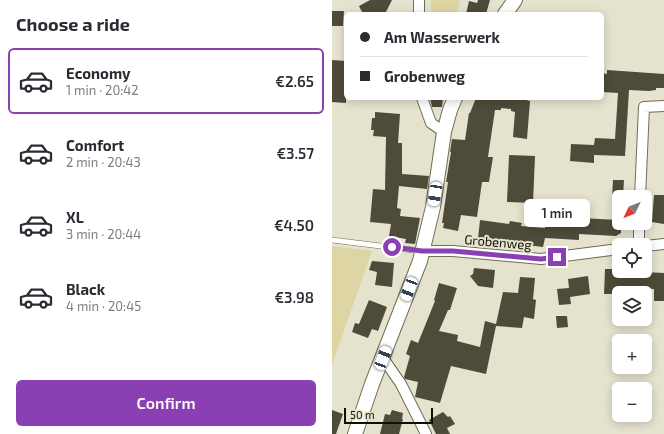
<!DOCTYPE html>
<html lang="en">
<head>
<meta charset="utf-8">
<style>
  body { margin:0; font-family:"Exo 2",sans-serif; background:#f7f7f7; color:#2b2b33; height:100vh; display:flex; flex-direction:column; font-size:15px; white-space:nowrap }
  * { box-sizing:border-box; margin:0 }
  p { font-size:13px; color:#7c7c81 }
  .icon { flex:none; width:22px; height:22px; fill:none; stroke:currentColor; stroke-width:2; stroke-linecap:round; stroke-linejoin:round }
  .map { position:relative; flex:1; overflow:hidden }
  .details { display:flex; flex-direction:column; background:#fff; width:332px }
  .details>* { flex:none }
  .top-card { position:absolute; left:12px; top:12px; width:260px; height:88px; border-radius:6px; box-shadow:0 2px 10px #0003; display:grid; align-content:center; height:88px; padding:0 16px; background:#fff }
  .needle { width:26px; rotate:227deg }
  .controls { position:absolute; left:280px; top:190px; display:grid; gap:8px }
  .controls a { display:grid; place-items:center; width:40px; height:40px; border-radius:6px; background:#fff; box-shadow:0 2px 10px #0003; font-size:20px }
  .scale { position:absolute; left:12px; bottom:10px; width:89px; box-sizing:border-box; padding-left:4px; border:2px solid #0f0e08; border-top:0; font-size:11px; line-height:14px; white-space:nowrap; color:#0f0e08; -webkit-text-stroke:3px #e5e3ce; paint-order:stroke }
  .end { position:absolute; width:18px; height:18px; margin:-9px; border:5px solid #8a40b2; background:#fff; box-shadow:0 0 0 2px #fff }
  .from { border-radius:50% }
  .bubble { position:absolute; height:28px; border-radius:6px; background:#fff; box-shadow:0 2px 10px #0003; font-size:13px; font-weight:600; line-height:28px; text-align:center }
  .car { position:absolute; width:12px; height:24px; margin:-12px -6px; border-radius:5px; box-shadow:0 0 3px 1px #0007; background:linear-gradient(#fff 24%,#345 0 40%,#fff 0 76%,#345 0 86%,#fff 0) }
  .top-card b { display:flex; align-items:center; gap:14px; height:38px; font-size:15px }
  .top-card b+b { border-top:1px solid #e1e1e2 }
  .top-card i { width:10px; height:10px; background:#2b2b33 }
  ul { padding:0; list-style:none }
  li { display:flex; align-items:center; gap:12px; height:66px; margin:0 8px 6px; padding:0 8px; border:2px solid transparent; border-radius:6px }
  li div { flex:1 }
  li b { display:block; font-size:15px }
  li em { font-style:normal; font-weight:600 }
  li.on { border-color:#8a40b2 }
  li>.icon { width:36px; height:36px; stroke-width:1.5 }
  h2 { padding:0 16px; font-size:18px; line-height:48px }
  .primary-button { display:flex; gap:8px; margin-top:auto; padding:8px 16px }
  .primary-button a { flex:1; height:46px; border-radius:6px; background:#8a40b2; color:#fff; font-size:16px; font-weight:600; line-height:46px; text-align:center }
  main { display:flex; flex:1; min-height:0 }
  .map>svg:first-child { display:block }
  .green { fill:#ddd6a4 }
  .building { fill:#4e4b3a }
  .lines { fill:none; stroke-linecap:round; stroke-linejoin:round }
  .service-casing { stroke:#6f6d5a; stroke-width:6 }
  .minor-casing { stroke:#6f6d5a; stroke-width:12 }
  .secondary-casing { stroke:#6f6d5a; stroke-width:16 }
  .service { stroke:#fff; stroke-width:5 }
  .minor { stroke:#fff; stroke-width:10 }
  .secondary { stroke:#fff; stroke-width:14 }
  .route { stroke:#8a40b2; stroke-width:5 }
  .labels { text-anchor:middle; stroke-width:4; stroke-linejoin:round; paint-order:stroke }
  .street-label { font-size:13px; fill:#0f0e08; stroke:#e5e3ce }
</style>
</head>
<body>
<main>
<section class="details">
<h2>Choose a ride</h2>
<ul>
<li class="on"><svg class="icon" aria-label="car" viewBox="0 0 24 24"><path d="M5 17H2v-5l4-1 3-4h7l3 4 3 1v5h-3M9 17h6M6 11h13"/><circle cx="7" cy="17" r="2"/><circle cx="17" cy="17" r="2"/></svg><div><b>Economy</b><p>1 min · 20:42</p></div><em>€2.65</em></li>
<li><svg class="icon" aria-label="car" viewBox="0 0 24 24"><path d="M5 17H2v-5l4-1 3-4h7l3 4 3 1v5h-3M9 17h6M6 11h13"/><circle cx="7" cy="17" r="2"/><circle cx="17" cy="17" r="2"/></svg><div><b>Comfort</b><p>2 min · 20:43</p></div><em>€3.57</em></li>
<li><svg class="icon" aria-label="car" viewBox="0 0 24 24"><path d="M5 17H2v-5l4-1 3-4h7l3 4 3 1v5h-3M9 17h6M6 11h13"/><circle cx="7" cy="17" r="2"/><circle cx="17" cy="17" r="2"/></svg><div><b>XL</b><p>3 min · 20:44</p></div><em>€4.50</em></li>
<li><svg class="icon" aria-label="car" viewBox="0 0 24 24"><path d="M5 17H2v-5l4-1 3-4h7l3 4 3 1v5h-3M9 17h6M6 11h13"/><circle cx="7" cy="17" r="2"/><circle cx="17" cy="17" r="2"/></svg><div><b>Black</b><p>4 min · 20:45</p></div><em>€3.98</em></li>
</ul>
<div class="primary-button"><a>Confirm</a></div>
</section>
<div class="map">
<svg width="332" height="434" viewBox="0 0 332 434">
  <rect width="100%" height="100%" fill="#e5e3ce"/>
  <!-- green -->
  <g class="green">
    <polygon points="99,0 128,0 125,14 99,14"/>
    <polygon points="0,246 40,251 0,365"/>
  </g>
  <!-- building -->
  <g class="building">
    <polygon points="38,0 60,0 54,12 43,14 31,14 27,6"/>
    <polygon points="146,0 158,0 154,14 134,14 137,1 145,3"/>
    <polygon points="0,11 12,11 11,26 0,26"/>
    <polygon points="0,60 14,61 14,103 0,102"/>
    <polygon points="275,70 332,74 332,88 324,88 324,90 317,91 297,90 293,156 262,155 262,163 238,161 239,144 262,145 263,138 283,139 286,93 270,92 270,73 275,74"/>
    <polygon points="98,98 111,98 110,107 100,107"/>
    <polygon points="144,98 186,98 198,101 195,139 181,137 183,112 179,111 179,109 169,108 169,110 163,110 156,157 161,157 157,182 150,182 145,217 129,215 126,231 111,228 112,223 110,223 116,182 114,182 119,152 118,152 120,139 133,140 137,113 138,113"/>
    <polygon points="43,112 68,114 66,143 70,143 70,174 97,176 95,189 67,186 65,208 69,209 68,216 88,218 83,244 73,243 74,239 57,236 59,224 38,222 41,189 53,190 54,137 41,136 42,130 39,130 40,118 43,118"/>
    <polygon points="177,155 203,156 201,203 175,202"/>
    <polygon points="281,180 292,180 291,197 280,197"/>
    <polygon points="322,195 332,195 332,224 320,222"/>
    <polygon points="248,218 287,220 287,223 289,223 289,233 284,236 247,234 247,240 213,238 211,247 146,239 148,220 177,224 178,221 190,223 189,226 213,228 213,226 228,227 228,220 248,221"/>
    <polygon points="40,261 62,263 60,287 43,285 45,272 37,270"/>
    <polygon points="142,268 163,270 161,288 146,286 138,276 141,274"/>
    <polygon points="273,269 285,269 285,271 312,271 312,272 332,273 332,301 322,301 322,289 300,288 300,291 284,290 284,294 272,294"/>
    <polygon points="256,276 258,294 238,297 239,304 227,305 225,289 237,288 236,279"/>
    <polygon points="188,277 203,278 201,299 204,300 202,319 192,317 190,328 164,326 154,374 119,366 108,403 83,397 86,382 73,379 72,377 78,356 74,354 79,340 86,343 103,301 102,300 107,283 125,288 118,310 116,310 107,331 126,335 125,341 148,347 153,321 164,324 171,292 186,293"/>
    <polygon points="37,300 55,307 46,331 40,329 36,338 20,332 23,323 27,324"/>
    <polygon points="224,316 235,316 236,327 225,328"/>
    <polygon points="0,410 11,414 4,434 0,434"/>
    <polygon points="60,410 71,413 70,419 71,419 67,434 48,434 53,414 58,415"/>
    <polygon points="111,412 116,417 118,416 123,424 115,428 118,434 104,434 97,420"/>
  </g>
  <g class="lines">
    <!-- service casing -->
    <g class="service-casing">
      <polyline id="service" points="0,240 89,251"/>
    </g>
    <!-- minor casing -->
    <g class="minor-casing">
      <g id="minor">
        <polyline points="87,0 87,14"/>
        <polyline points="90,98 99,123 112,132"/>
        <polyline points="308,197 312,107 332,106"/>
        <polyline points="307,245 307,223"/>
        <polyline points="313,246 332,244"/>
        <polyline points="90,251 121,251 209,259 287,249"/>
        <polyline points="51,358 69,384 94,434"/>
      </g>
    </g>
    <!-- secondary casing -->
    <g class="secondary-casing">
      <g id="secondary">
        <polyline points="173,14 183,0"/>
        <polyline points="23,434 40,384 88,261 101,207 112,132 118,110 123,98"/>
      </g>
    </g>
    <!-- service -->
    <use href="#service" class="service"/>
    <!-- minor -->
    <use href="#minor" class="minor"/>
    <!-- secondary -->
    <use href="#secondary" class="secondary"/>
  </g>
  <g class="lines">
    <!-- route -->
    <polyline class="route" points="60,247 90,251 121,251 209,259 225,257"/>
  </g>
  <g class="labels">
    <!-- street labels -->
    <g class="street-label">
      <text transform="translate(166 242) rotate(5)" y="5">Grobenweg</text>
    </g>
  </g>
</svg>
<div class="controls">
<a><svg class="needle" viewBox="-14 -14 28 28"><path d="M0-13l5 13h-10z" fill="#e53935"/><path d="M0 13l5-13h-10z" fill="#7c7c81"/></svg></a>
<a><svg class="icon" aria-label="locate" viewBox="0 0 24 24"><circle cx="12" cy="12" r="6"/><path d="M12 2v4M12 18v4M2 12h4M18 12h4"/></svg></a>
<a><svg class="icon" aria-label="layers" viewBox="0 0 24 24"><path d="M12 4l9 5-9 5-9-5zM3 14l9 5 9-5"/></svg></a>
<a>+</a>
<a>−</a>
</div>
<div class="scale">50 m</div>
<i class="end from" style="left:60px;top:247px"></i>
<i class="end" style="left:225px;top:257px"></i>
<div class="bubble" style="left:192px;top:199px;width:66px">1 min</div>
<i class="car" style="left:103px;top:194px;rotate:189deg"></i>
<i class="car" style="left:77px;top:289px;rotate:201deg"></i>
<i class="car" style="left:51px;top:358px;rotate:21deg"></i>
<div class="top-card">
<b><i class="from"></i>Am Wasserwerk</b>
<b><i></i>Grobenweg</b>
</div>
</div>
</main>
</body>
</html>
